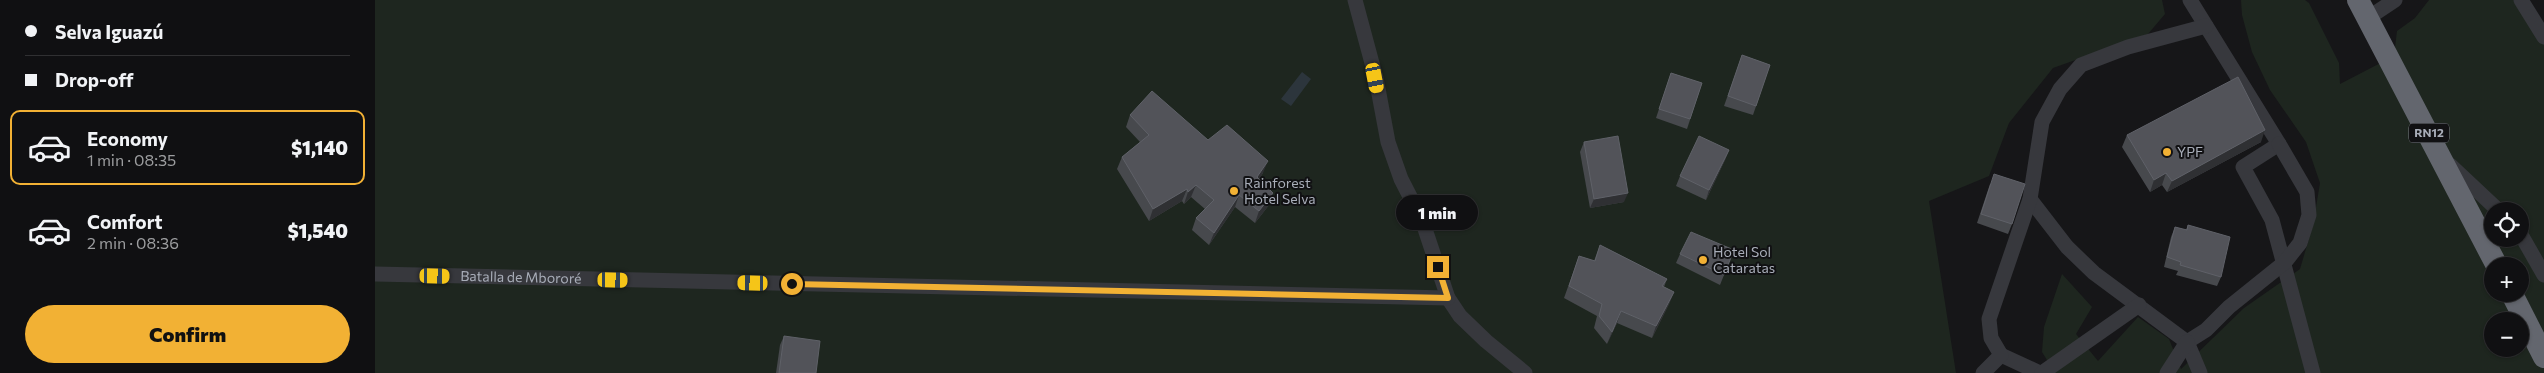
<!DOCTYPE html>
<html lang="en">
<head>
<meta charset="utf-8">
<style>
  body { margin:0; font-family:Commissioner,sans-serif; background:#19191b; color:#f1f3f6; height:100vh; display:flex; flex-direction:column; font-size:19px; white-space:nowrap }
  * { box-sizing:border-box; margin:0 }
  p { font-size:16px; color:#9c9d9f }
  .icon { flex:none; width:28px; height:28px; fill:none; stroke:currentColor; stroke-width:2; stroke-linecap:round; stroke-linejoin:round }
  .map { position:relative; flex:1; overflow:hidden }
  .details { display:flex; flex-direction:column; background:#101012; width:375px }
  .details>* { flex:none }
  .banner { display:grid; align-content:center; height:110px; padding:0 25px; background:#101012 }
  .buttons { position:absolute; left:2109px; top:202px; display:grid; gap:10px }
  .buttons a { display:grid; place-items:center; width:45px; height:45px; border-radius:50%; background:#101012; box-shadow:0 1px 4px #0004,0 0 0 1px #303032; font-size:25px }
  .end { position:absolute; width:22px; height:22px; margin:-11px; border:6px solid #f2b134; background:#111; box-shadow:0 0 0 2px #111 }
  .from { border-radius:50% }
  .bubble { position:absolute; height:35px; border-radius:18px; background:#101012; box-shadow:0 1px 4px #0004,0 0 0 1px #303032; font-size:16px; font-weight:800; line-height:35px; text-align:center }
  .car { position:absolute; width:15px; height:30px; margin:-15px -8px; border-radius:6px; box-shadow:0 0 4px 1px #0007; background:linear-gradient(#f5c518 24%,#345 0 40%,#f5c518 0 76%,#345 0 86%,#f5c518 0) }
  .banner b { display:flex; align-items:center; gap:18px; height:48px; font-size:19px }
  .banner b+b { border-top:1px solid #303032 }
  .banner i { width:12px; height:12px; background:#f1f3f6 }
  ul { padding:0; list-style:none }
  li { display:flex; align-items:center; gap:15px; height:75px; margin:0 10px 8px; padding:0 15px; border:2px solid transparent; border-radius:10px }
  li div { flex:1 }
  li b { display:block; font-size:19px }
  li em { font-style:normal; font-weight:800 }
  li.selected { border-color:#f2b134 }
  li>.icon { width:45px; height:45px; stroke-width:1.5 }
  .cta { display:flex; gap:10px; margin-top:auto; padding:10px 25px }
  .cta a { flex:1; height:58px; border-radius:30px; background:#f2b134; color:#111; font-size:20px; font-weight:800; line-height:58px; text-align:center }
  main { display:flex; flex:1; min-height:0 }
  .map>svg:first-child { display:block }
  .green { fill:#1e261f; fill-rule:evenodd }
  .water { fill:#2c353c }
  .lines { fill:none; stroke-linecap:round; stroke-linejoin:round }
  .minor { stroke:#37383d; stroke-width:15 }
  .highway { stroke:#63666e; stroke-width:22 }
  .wall { fill:#47494d }
  .shaded-wall { fill:#2f3033 }
  .building { fill:#525359; stroke:#5f6168 }
  .route { stroke:#f2b134; stroke-width:6 }
  .poi-dot { fill:#f2b134; stroke:#111113; stroke-width:2 }
  .labels { text-anchor:middle; stroke-width:4; stroke-linejoin:round; paint-order:stroke }
  .shield { fill:#111113; stroke:#7b7e86; stroke-width:1 }
  .shield-label { font-size:12px; font-weight:bold; fill:#a8adb8 }
  .poi-label { font-size:14px; fill:#a8adb8; stroke:#111113; text-anchor:start }
  .street-label { font-size:14px; fill:#a8adb8; stroke:#111113 }
</style>
</head>
<body>
<main>
<section class="details">
<div class="banner">
<b><i class="from"></i>Selva Iguazú</b>
<b><i></i>Drop-off</b>
</div>
<ul>
<li class="selected"><svg class="icon" aria-label="car" viewBox="0 0 24 24"><path d="M5 17H2v-5l4-1 3-4h7l3 4 3 1v5h-3M9 17h6M6 11h13"/><circle cx="7" cy="17" r="2"/><circle cx="17" cy="17" r="2"/></svg><div><b>Economy</b><p>1 min · 08:35</p></div><em>$1,140</em></li>
<li><svg class="icon" aria-label="car" viewBox="0 0 24 24"><path d="M5 17H2v-5l4-1 3-4h7l3 4 3 1v5h-3M9 17h6M6 11h13"/><circle cx="7" cy="17" r="2"/><circle cx="17" cy="17" r="2"/></svg><div><b>Comfort</b><p>2 min · 08:36</p></div><em>$1,540</em></li>
</ul>
<div class="cta"><a>Confirm</a></div>
</section>
<div class="map">
<svg width="2169" height="373" viewBox="0 0 2169 373">
  <rect width="100%" height="100%" fill="#161618"/>
  <!-- green -->
  <g class="green">
    <polygon points="0,0 1787,0 1790,14 1773,34 1678,68 1634,123 1614,176 1554,201 1581,373 0,373"/>
    <path d="M1866 0H1930L1934 3 1964 63 1965 84 2019 56 2022 31 2040 18 2054 0H2149L2169 26V373H1680L1667 352 1669 327 1687 274 1717 307 1701 334 1723 361 1763 317 1794 339 1806 369 1869 308 1925 269 1938 225 1945 183 1931 142 1895 90 1877 52 1867 15ZM2118 211H2145V239H2118ZM2118 266H2145V294H2118ZM2118 321H2145V349H2118Z"/>
  </g>
  <!-- water -->
  <polygon class="water" points="927,72 936,79 916,106 906,99"/>
  <g class="lines">
    <!-- minor -->
    <g class="minor">
      <polyline points="980,0 1001,78 1013,142 1026,179 1047,220 1073,298 1085,316 1111,341 1150,373"/>
      <polyline points="1815,0 1904,144 1868,167 1897,220 1938,373"/>
      <polyline points="2146,0 2169,37"/>
      <polyline points="1993,18 2020,0"/>
      <polyline points="2075,165 2124,211"/>
      <polyline points="1655,199 1692,247 1719,273 1812,342 1831,330 1854,307 1910,262 1925,243 1934,215 1932,192 1904,144"/>
      <polyline points="2145,233 2169,275"/>
      <path id="s1" d="M0 274 1073 298"/>
      <polyline points="1812,342 1825,373"/>
      <polyline points="1626,355 1665,373"/>
      <polyline points="1608,373 1626,355 1616,338 1614,319 1655,199 1667,122 1685,89 1706,65 1753,47 1831,26"/>
      <polyline points="1667,373 1764,305"/>
      <polyline points="1792,373 1812,342"/>
    </g>
    <!-- highway -->
    <g class="highway">
      <polyline points="1983,0 2122,266"/>
      <polyline points="2137,294 2169,357"/>
    </g>
  </g>
  <!-- wall -->
  <g class="wall">
    <polygon points="1367,55 1395,65 1378,115 1349,106"/>
    <polygon points="1296,73 1327,83 1312,129 1281,118"/>
    <polygon points="755,115 833,140 888,173 884,179 894,205 880,223 860,207 834,245 817,230 821,218 830,209 816,197 809,204 807,201 774,221 742,169 747,157 765,142 751,127"/>
    <polygon points="1752,135 1886,142 1792,192 1787,185 1775,192 1747,147"/>
    <polygon points="1209,142 1249,202 1215,208 1205,152"/>
    <polygon points="1354,150 1350,160 1331,200 1301,186 1305,176"/>
    <polygon points="1615,184 1637,224 1633,234 1602,223"/>
    <polygon points="1813,225 1846,277 1842,286 1801,275 1803,271 1789,267 1796,237 1800,227 1811,230"/>
    <polygon points="1225,245 1292,279 1289,287 1299,292 1294,304 1277,338 1242,323 1232,344 1219,328 1222,316 1189,298 1204,256 1219,261"/>
    <polygon points="1359,250 1345,285 1301,263 1305,254"/>
    <polygon points="409,336 441,373 401,373 405,345"/>
  </g>
  <!-- shaded-wall -->
  <g class="shaded-wall">
    <polygon points="1890,130 1886,142 1792,192 1797,181"/>
    <polygon points="1354,150 1350,160 1331,200 1334,190"/>
    <polygon points="893,161 888,173 878,189 882,177"/>
    <polygon points="1791,173 1787,185 1775,192 1779,180"/>
    <polygon points="821,185 816,197 809,204 813,192"/>
    <polygon points="812,189 807,201 774,221 778,209"/>
    <polygon points="898,193 894,205 880,223 884,211"/>
    <polygon points="1253,193 1249,202 1215,208 1219,199"/>
    <polygon points="864,195 860,207 834,245 839,233"/>
    <polygon points="1299,292 1294,304 1277,338 1281,326"/>
    <polygon points="1246,311 1242,323 1232,344 1237,332"/>
  </g>
  <!-- building -->
  <g class="building">
    <polygon points="1367,55 1395,65 1381,106 1353,96"/>
    <polygon points="1296,73 1327,83 1315,119 1284,109"/>
    <polygon points="1863,77 1890,130 1797,181 1791,173 1779,180 1752,135"/>
    <polygon points="777,91 833,140 852,125 893,161 882,177 898,193 884,211 864,195 839,233 821,218 839,200 821,185 813,192 812,189 778,209 747,157 774,135 755,115"/>
    <polygon points="1243,136 1253,193 1219,199 1209,142"/>
    <polygon points="1324,136 1354,150 1334,190 1305,176"/>
    <polygon points="1619,174 1650,184 1637,224 1606,214"/>
    <polygon points="1813,225 1855,237 1846,277 1805,265 1806,262 1792,257 1800,227 1812,230"/>
    <polygon points="1316,232 1359,250 1349,275 1305,254"/>
    <polygon points="1225,245 1292,279 1287,286 1299,292 1281,326 1246,311 1237,332 1224,316 1227,304 1194,286 1204,256 1220,261"/>
    <polygon points="409,336 445,341 441,373 404,373"/>
  </g>
  <g class="lines">
    <!-- route -->
    <polyline class="route" points="417,284 1073,298 1063,267"/>
  </g>
  <!-- markers -->
  <g class="poi-dot">
    <circle cx="1792" cy="152" r="5"/>
    <circle cx="859" cy="191" r="5"/>
    <circle cx="1328" cy="260" r="5"/>
  </g>
  <g class="labels">
    <!-- shield labels -->
    <rect class="shield" x="2034" y="123.5" width="40" height="19" rx="4"/>
    <g class="shield-label">
      <text x="2054" y="137">RN12</text>
    </g>
    <!-- poi labels -->
    <g class="poi-label">
      <text x="1802" y="157">YPF</text>
      <text x="869" y="188">Rainforest<tspan x="869" dy="16">Hotel Selva</tspan></text>
      <text x="1338" y="257">Hotel Sol<tspan x="1338" dy="16">Cataratas</tspan></text>
    </g>
    <!-- street labels -->
    <g class="street-label">
      <text dy="5" stroke="none"><textPath href="#s1" startOffset="146">Batalla de Mbororé</textPath></text>
    </g>
  </g>
</svg>
<div class="buttons">
<a><svg class="icon" aria-label="locate" viewBox="0 0 24 24"><circle cx="12" cy="12" r="6"/><path d="M12 2v4M12 18v4M2 12h4M18 12h4"/></svg></a>
<a>+</a>
<a>−</a>
</div>
<i class="end from" style="left:417px;top:284px"></i>
<i class="end" style="left:1063px;top:267px"></i>
<div class="bubble" style="left:1021px;top:195px;width:82px">1 min</div>
<i class="car" style="left:1000px;top:78px;rotate:169deg"></i>
<i class="car" style="left:60px;top:276px;rotate:91deg"></i>
<i class="car" style="left:238px;top:280px;rotate:91deg"></i>
<i class="car" style="left:378px;top:283px;rotate:271deg"></i>
</div>
</main>
</body>
</html>
